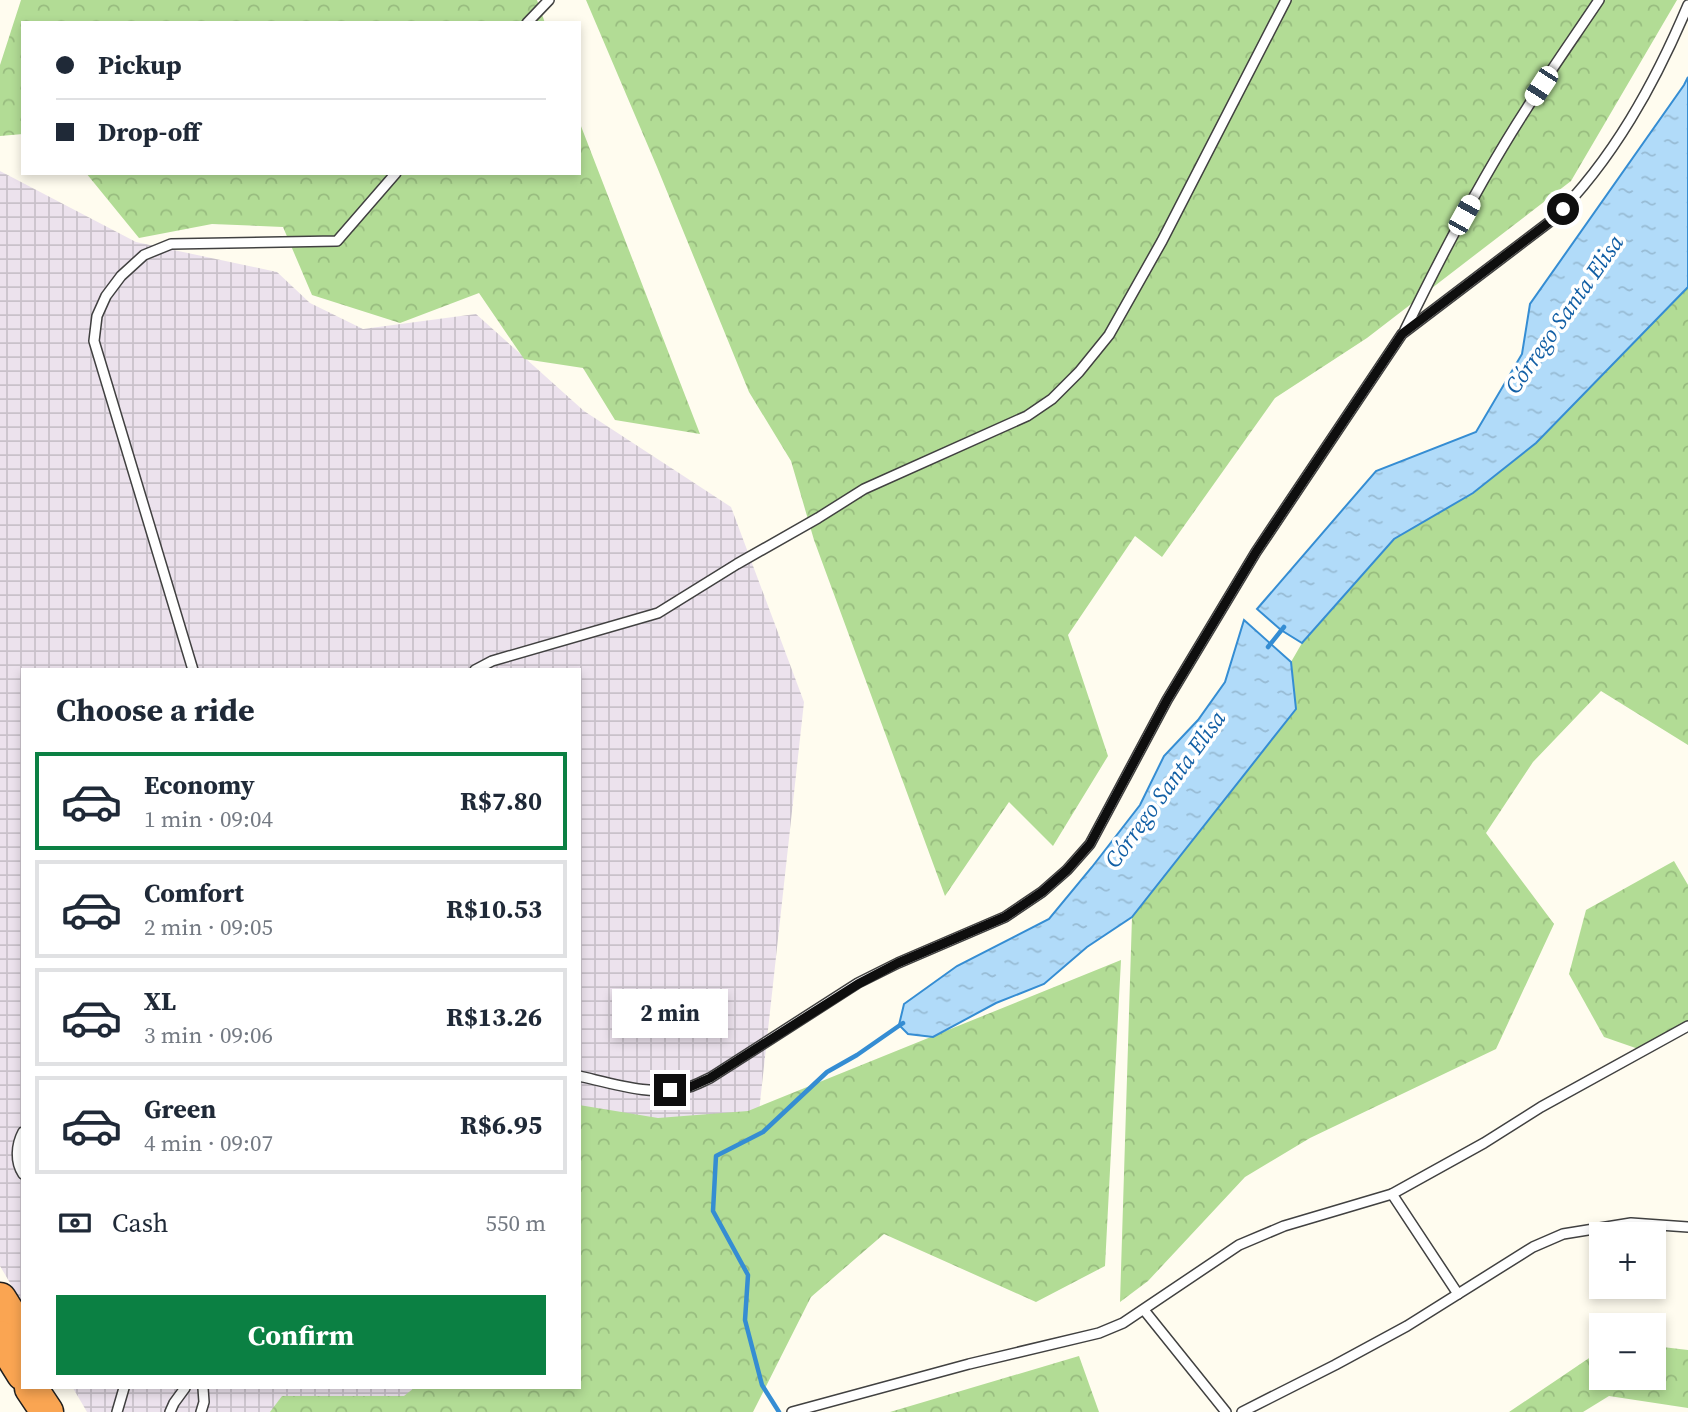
<!DOCTYPE html>
<html lang="en">
<head>
<meta charset="utf-8">
<style>
  body { margin:0; font-family:"Source Serif 4",serif; background:#f6f6f7; color:#1f2937; height:100vh; display:flex; flex-direction:column; font-size:26px; white-space:nowrap }
  * { box-sizing:border-box; margin:0 }
  p { font-size:23px; color:#747a83 }
  .icon { flex:none; width:38px; height:38px; fill:none; stroke:currentColor; stroke-width:2; stroke-linecap:round; stroke-linejoin:round }
  .map { position:relative; flex:1; overflow:hidden }
  .drawer { position:absolute; left:21px; top:668px; width:560px; height:721px; display:flex; flex-direction:column; background:#fff; border-radius:0px; box-shadow:0 4px 10px #0003 }
  .drawer>* { flex:none }
  .guide { position:absolute; left:21px; top:21px; width:560px; height:154px; border-radius:0px; box-shadow:0 4px 10px #0003; display:grid; align-content:center; height:154px; padding:0 35px; background:#fff }
  .fabs { position:absolute; left:1589px; top:1222px; display:grid; gap:14px }
  .fabs a { display:grid; place-items:center; width:77px; height:77px; border-radius:0px; background:#fff; box-shadow:0 4px 10px #0003; font-size:35px }
  .end { position:absolute; width:32px; height:32px; margin:-16px; border:9px solid #0e0e0e; background:#fff; box-shadow:0 0 0 4px #fff }
  .from { border-radius:50% }
  .bubble { position:absolute; height:49px; border-radius:0px; background:#fff; box-shadow:0 4px 10px #0003; font-size:23px; font-weight:700; line-height:49px; text-align:center }
  .car { position:absolute; width:21px; height:42px; margin:-21px -10px; border-radius:9px; box-shadow:0 0 5px 2px #0007; background:linear-gradient(#fff 24%,#345 0 40%,#fff 0 76%,#345 0 86%,#fff 0) }
  .guide b { display:flex; align-items:center; gap:24px; height:66px; font-size:26px }
  .guide b+b { border-top:2px solid #e0e1e3 }
  .guide i { width:18px; height:18px; background:#1f2937 }
  ul { padding:0; list-style:none }
  li { display:flex; align-items:center; gap:21px; height:98px; margin:0 14px 10px; padding:0 21px; border:4px solid #e0e1e3; border-radius:0px }
  li div { flex:1 }
  li b { display:block; font-size:26px }
  li em { font-style:normal; font-weight:700 }
  li.on { border-color:#0b8043 }
  li>.icon { width:63px; height:63px; stroke-width:1.5 }
  h2 { padding:0 35px; font-size:32px; line-height:84px }
  .pay { display:flex; align-items:center; gap:18px; height:77px; padding:0 35px; font-size:26px }
  .pay p { margin-inline-start:auto }
  .cta { display:flex; gap:14px; margin-top:auto; padding:14px 35px }
  .cta a { flex:1; height:80px; border-radius:0px; background:#0b8043; color:#fff; font-size:28px; font-weight:700; line-height:80px; text-align:center }
  .map>svg:first-child { display:block }
  .industrial { fill:url(#industrial-grid) }
  .forest { fill:url(#forest-crowns) }
  .water { fill:url(#water-ripples); stroke:#358dd3; stroke-width:2 }
  .lines { fill:none; stroke-linecap:round; stroke-linejoin:round }
  .stream { stroke:#358dd3; stroke-width:4.5 }
  .lane-casing { stroke:#414141; stroke-width:12 }
  .highway-casing { stroke:#1f1f1f; stroke-width:35 }
  .lane { stroke:#fff; stroke-width:9 }
  .highway { stroke:#faa552; stroke-width:32 }
  .route { stroke:#0e0e0e; stroke-width:9 }
  .labels { text-anchor:middle; stroke-width:7; stroke-linejoin:round; paint-order:stroke }
  .water-label { font-size:23px; font-style:italic; fill:#125fa5; stroke:#fff }
</style>
</head>
<body>
<div class="map">
<svg width="1688" height="1412" viewBox="0 0 1688 1412">
  <defs>
    <pattern id="industrial-grid" width="8" height="8" patternUnits="userSpaceOnUse" patternTransform="scale(1.75)"><rect width="8" height="8" fill="#ece2ed"/><path d="M0 4h8M4 0v8" fill="none" stroke="#c9c1ca"/></pattern>
    <pattern id="forest-crowns" width="20" height="18" patternUnits="userSpaceOnUse" patternTransform="scale(1.75)"><rect width="20" height="18" fill="#b2dc95"/><path d="M2 6a3 3 0 1 1 6 0M12 15a3 3 0 1 1 6 0" fill="none" stroke="#98bc7f"/></pattern>
    <pattern id="water-ripples" width="26" height="14" patternUnits="userSpaceOnUse" patternTransform="scale(1.75)"><rect width="26" height="14" fill="#b1dbf9"/><path d="M2 4q2-2 4 0t4 0M15 11q2-2 4 0t4 0" fill="none" stroke="#97bbd4"/></pattern>
  </defs>
  <rect width="100%" height="100%" fill="#fffcef"/>
  <!-- industrial -->
  <polygon class="industrial" points="0,171 136,242 277,272 310,303 363,329 476,314 584,411 731,507 804,702 726,1412 87,1412 73,1388 579,1388 579,670 23,670 23,1305 0,1266"/>
  <!-- forest -->
  <g class="forest">
    <polygon points="21,0 537,0 545,23 23,23 23,134 0,136 0,65"/>
    <polygon points="586,0 1677,0 1571,181 1367,338 1275,398 1162,557 1135,536 1068,635 1108,756 1053,846 1009,802 945,896 814,540 791,461 749,392 657,167"/>
    <polygon points="579,121 700,434 615,420 583,368 524,359 479,293 400,323 312,295 283,227 212,224 139,238 86,173 579,173"/>
    <polygon points="1688,287 1688,745 1601,691 1533,762 1486,833 1554,924 1496,1049 1310,1138 1245,1177 1148,1281 1120,1302 1132,917 1296,709 1291,662 1302,643 1394,539 1473,493 1536,443"/>
    <polygon points="1674,861 1688,885 1688,1028 1647,1052 1604,1037 1569,974 1586,910"/>
    <polygon points="1121,960 1105,1266 1036,1302 884,1234 811,1297 753,1412 270,1412 282,1396 404,1396 414,1388 579,1388 579,1105 658,1118 748,1111"/>
    <polygon points="1654,1346 1688,1350 1688,1408 1609,1396 1583,1412 1509,1412 1601,1350 1601,1377 1654,1377"/>
    <polygon points="1079,1356 1099,1412 890,1412"/>
  </g>
  <!-- water -->
  <g class="water">
    <polygon points="1688,77 1688,287 1536,443 1473,493 1394,539 1302,643 1281,630 1257,609 1376,471 1476,432 1522,354 1530,304 1684,85"/>
    <polygon points="1244,620 1291,662 1296,709 1132,917 1087,947 1044,984 996,1003 933,1037 908,1034 899,1025 904,1004 957,966 1049,919 1092,867 1140,805 1164,756 1198,720 1225,682"/>
  </g>
  <g class="lines">
    <!-- stream -->
    <g class="stream">
      <polyline points="1268,647 1284,627"/>
      <polyline points="779,1412 762,1385 745,1320 748,1275 713,1211 716,1156 763,1132 827,1072 857,1055 903,1023"/>
    </g>
    <!-- lane casing -->
    <g class="lane-casing">
      <g id="lane">
        <polyline points="527,23 549,0"/>
        <path d="M1405 330C1442 254 1481 179 1527 108 1550 71 1575 36 1599 0"/>
        <polyline points="193,670 94,341 97,316 106,296 121,276 144,255 171,244 337,241 396,173"/>
        <polyline points="475,670 492,661 658,613 737,564 818,518 864,489 1027,416 1052,399 1079,372 1109,335 1162,241 1286,0"/>
        <path d="M579 1076C614 1084 654 1097 689 1087 696 1085 703 1081 710 1078L858 983 898 963 1005 917 1042 892 1067 870 1090 844 1167 700 1256 552 1402 334 1552 220C1613 160 1655 83 1688 5"/>
        <path d="M23 1132C16 1145 15 1162 23 1174"/>
        <polyline points="1392,1194 1458,1294"/>
        <polyline points="1144,1310 1226,1412"/>
        <polyline points="117,1412 124,1388"/>
        <polyline points="170,1412 174,1403 185,1388"/>
        <polyline points="201,1412 204,1402 203,1388"/>
        <polyline points="792,1412 969,1364 1099,1333 1123,1323 1239,1245 1284,1226 1392,1194 1484,1143 1541,1107 1688,1026"/>
        <polyline points="1242,1412 1335,1365 1407,1326 1533,1247 1563,1234 1631,1223 1688,1227"/>
      </g>
    </g>
    <!-- highway casing -->
    <g class="highway-casing">
      <g id="highway">
        <polyline points="0,1299 23,1336"/>
        <polyline points="0,1337 23,1374"/>
        <polyline points="31,1388 47,1412"/>
      </g>
    </g>
    <!-- lane -->
    <use href="#lane" class="lane"/>
    <!-- highway -->
    <use href="#highway" class="highway"/>
  </g>
  <g class="lines">
    <!-- route -->
    <polyline class="route" points="670,1090 690,1087 710,1078 858,984 898,963 1005,917 1042,892 1067,870 1090,844 1167,700 1256,552 1402,334 1552,220 1563,209"/>
  </g>
  <g class="labels">
    <!-- water labels -->
    <g class="water-label">
      <text transform="translate(1564 314) rotate(-55)" y="8">Córrego Santa Elisa</text>
      <text transform="translate(1165 789) rotate(-54)" y="8">Córrego Santa Elisa</text>
    </g>
  </g>
</svg>
<div class="fabs">
<a>+</a>
<a>−</a>
</div>
<i class="end from" style="left:1563px;top:209px"></i>
<i class="end" style="left:670px;top:1090px"></i>
<div class="bubble" style="left:612px;top:989px;width:116px">2 min</div>
<i class="car" style="left:1541px;top:86px;rotate:213deg"></i>
<i class="car" style="left:1464px;top:215px;rotate:29deg"></i>
<div class="guide">
<b><i class="from"></i>Pickup</b>
<b><i></i>Drop-off</b>
</div>
<section class="drawer">
<h2>Choose a ride</h2>
<ul>
<li class="on"><svg class="icon" aria-label="car" viewBox="0 0 24 24"><path d="M5 17H2v-5l4-1 3-4h7l3 4 3 1v5h-3M9 17h6M6 11h13"/><circle cx="7" cy="17" r="2"/><circle cx="17" cy="17" r="2"/></svg><div><b>Economy</b><p>1 min · 09:04</p></div><em>R$7.80</em></li>
<li><svg class="icon" aria-label="car" viewBox="0 0 24 24"><path d="M5 17H2v-5l4-1 3-4h7l3 4 3 1v5h-3M9 17h6M6 11h13"/><circle cx="7" cy="17" r="2"/><circle cx="17" cy="17" r="2"/></svg><div><b>Comfort</b><p>2 min · 09:05</p></div><em>R$10.53</em></li>
<li><svg class="icon" aria-label="car" viewBox="0 0 24 24"><path d="M5 17H2v-5l4-1 3-4h7l3 4 3 1v5h-3M9 17h6M6 11h13"/><circle cx="7" cy="17" r="2"/><circle cx="17" cy="17" r="2"/></svg><div><b>XL</b><p>3 min · 09:06</p></div><em>R$13.26</em></li>
<li><svg class="icon" aria-label="car" viewBox="0 0 24 24"><path d="M5 17H2v-5l4-1 3-4h7l3 4 3 1v5h-3M9 17h6M6 11h13"/><circle cx="7" cy="17" r="2"/><circle cx="17" cy="17" r="2"/></svg><div><b>Green</b><p>4 min · 09:07</p></div><em>R$6.95</em></li>
</ul>
<div class="pay"><svg class="icon" aria-label="cash" viewBox="0 0 24 24"><path d="M3 7h18v10H3z"/><circle cx="12" cy="12" r="2"/></svg>Cash<p>550 m</p></div>
<div class="cta"><a>Confirm</a></div>
</section>
</div>
</body>
</html>
